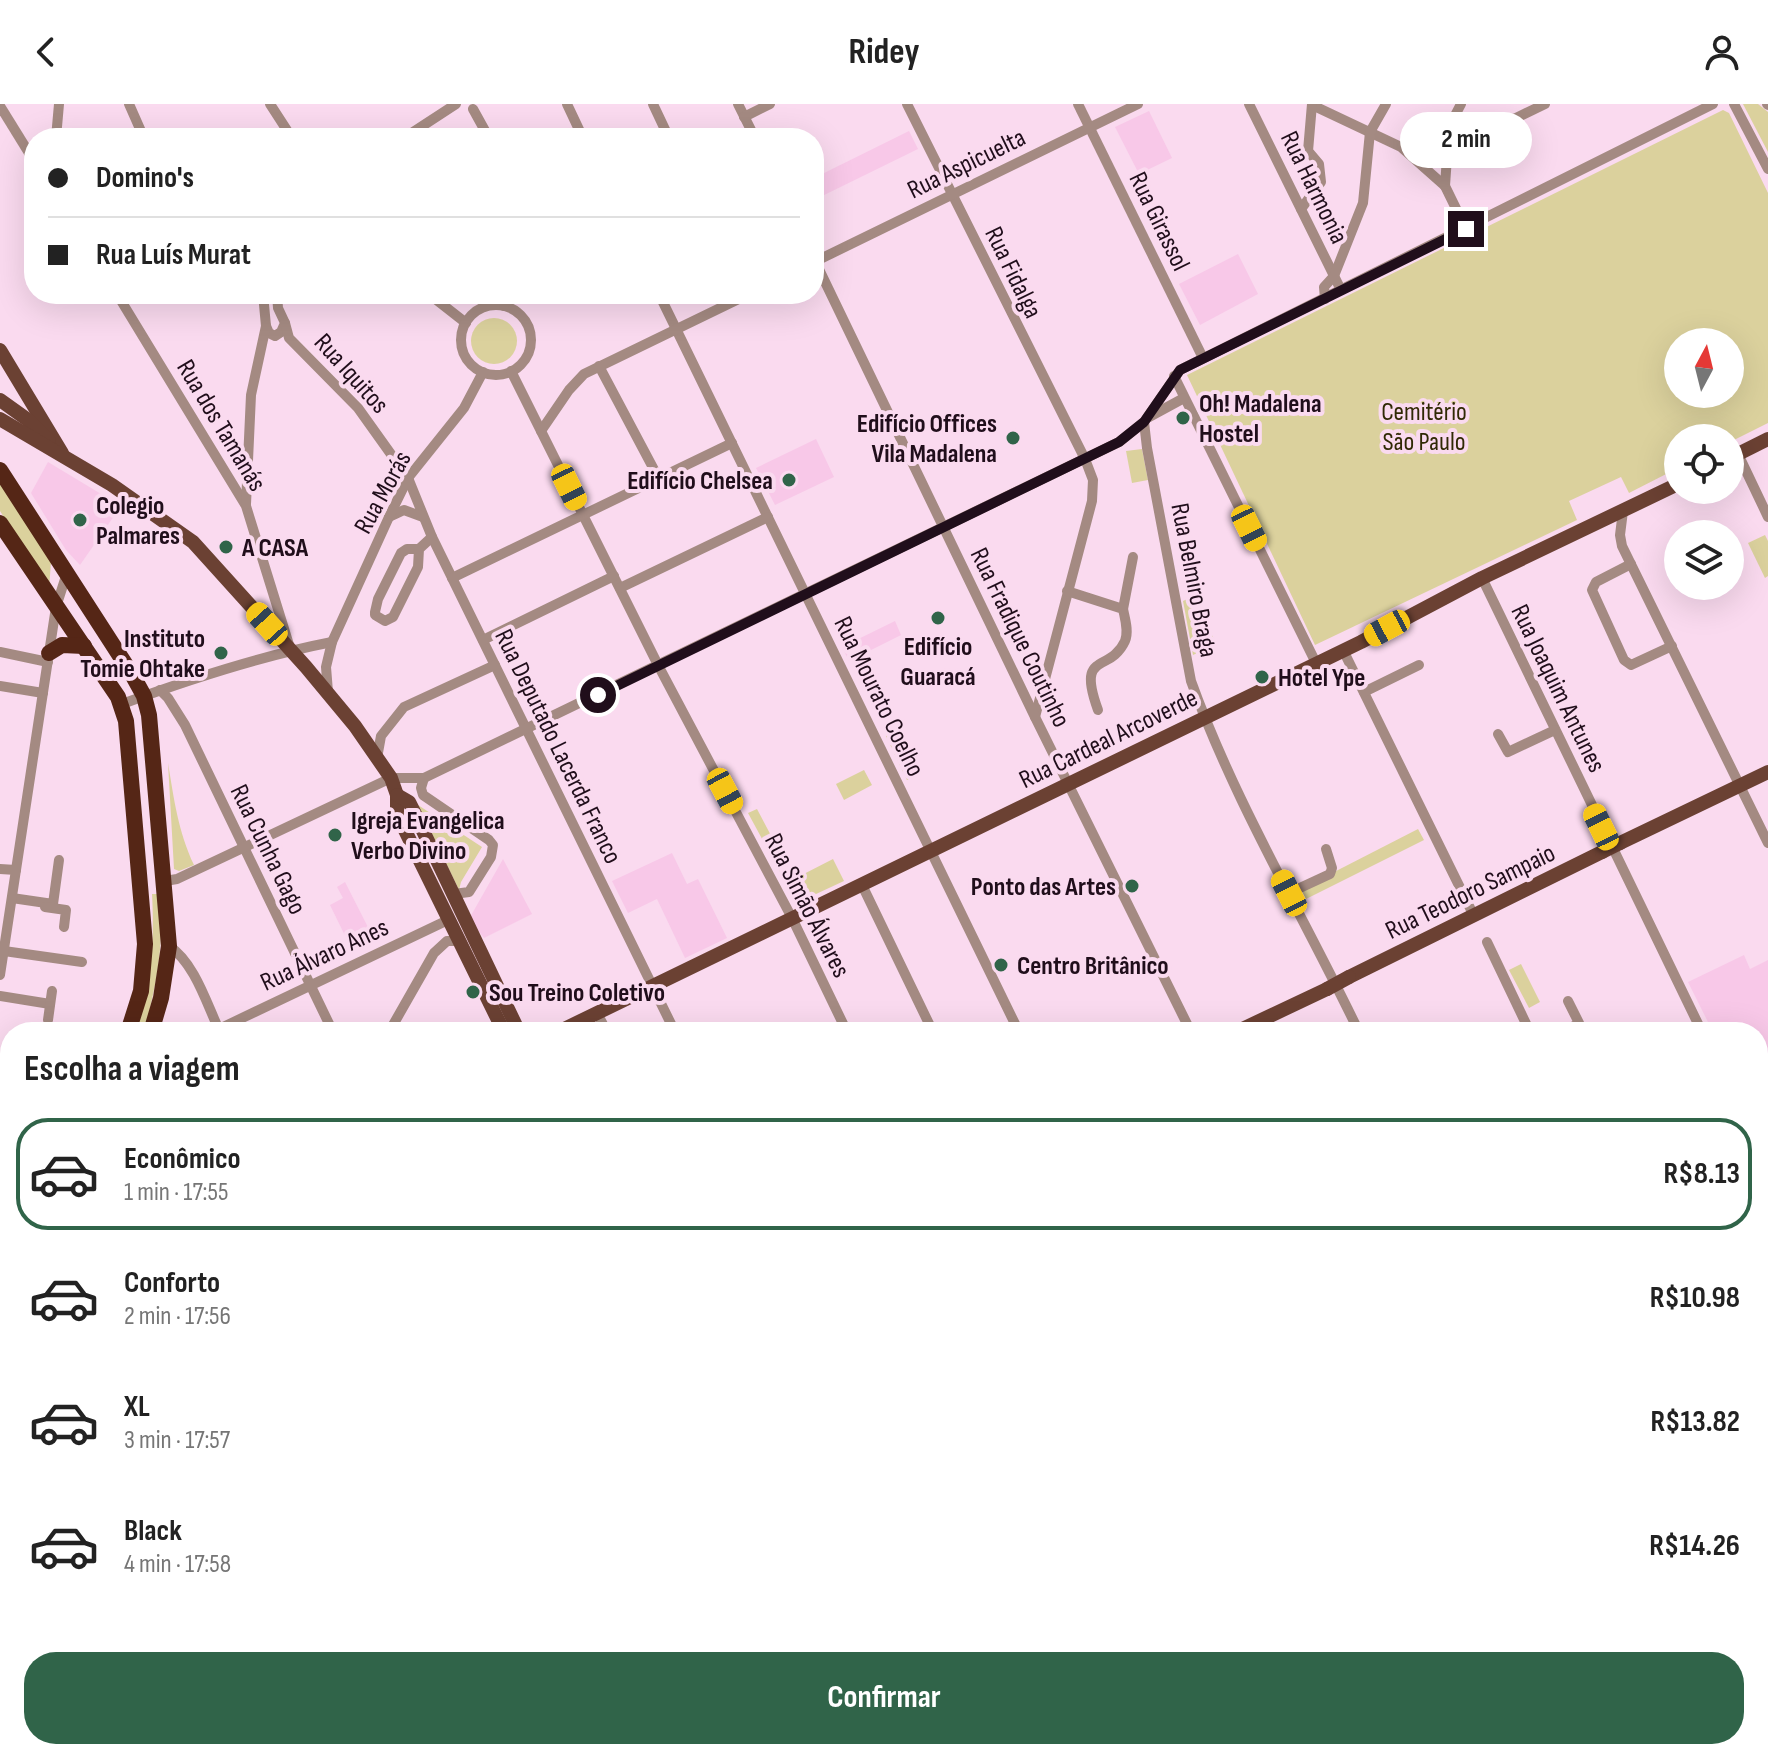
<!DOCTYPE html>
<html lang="pt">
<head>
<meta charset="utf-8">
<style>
  body { margin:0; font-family:"Sofia Sans Condensed",sans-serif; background:#f6f6f6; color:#222; height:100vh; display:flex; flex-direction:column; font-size:30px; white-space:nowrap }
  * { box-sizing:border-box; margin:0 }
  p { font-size:26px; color:#767676 }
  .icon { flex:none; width:44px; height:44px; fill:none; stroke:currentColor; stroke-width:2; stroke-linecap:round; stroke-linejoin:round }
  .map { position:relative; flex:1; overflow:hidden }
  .details { position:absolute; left:0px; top:918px; width:1768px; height:738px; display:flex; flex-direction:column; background:#fff; border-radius:32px 32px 0 0; box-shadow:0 8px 32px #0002 }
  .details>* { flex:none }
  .hud { position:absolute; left:24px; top:24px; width:800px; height:176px; border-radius:32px; box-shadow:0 8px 32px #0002; display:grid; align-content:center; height:176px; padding:0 24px; background:#fff }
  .needle { width:52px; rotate:7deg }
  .tools { position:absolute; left:1664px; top:224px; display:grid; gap:16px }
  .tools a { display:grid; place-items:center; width:80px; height:80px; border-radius:50%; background:#fff; box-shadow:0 8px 32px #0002; font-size:40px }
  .end { position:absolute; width:36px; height:36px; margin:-18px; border:10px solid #200e1b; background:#fff; box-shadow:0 0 0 4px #fff }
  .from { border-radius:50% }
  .bubble { position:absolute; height:56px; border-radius:28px; background:#fff; box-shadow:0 8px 32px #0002; font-size:26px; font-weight:700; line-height:56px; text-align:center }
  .car { position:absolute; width:24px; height:48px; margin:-24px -12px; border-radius:10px; box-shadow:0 0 6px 2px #0007; background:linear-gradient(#f5c518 24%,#345 0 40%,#f5c518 0 76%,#345 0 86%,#f5c518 0) }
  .hud b { display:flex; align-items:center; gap:28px; height:76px; font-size:30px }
  .hud b+b { border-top:2px solid #e0e0e0 }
  .hud i { width:20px; height:20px; background:#222 }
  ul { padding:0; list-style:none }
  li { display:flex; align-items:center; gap:24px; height:112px; margin:0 16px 12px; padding:0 8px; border:4px solid transparent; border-radius:32px }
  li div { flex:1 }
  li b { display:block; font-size:30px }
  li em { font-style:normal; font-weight:700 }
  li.selected { border-color:#306449 }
  li>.icon { width:72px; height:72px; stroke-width:1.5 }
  h2 { padding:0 24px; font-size:36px; line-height:96px }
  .button { display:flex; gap:16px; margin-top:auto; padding:16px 24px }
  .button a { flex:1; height:92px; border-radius:32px; background:#306449; color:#fff; font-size:32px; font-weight:700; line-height:92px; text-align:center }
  header { display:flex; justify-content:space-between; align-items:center; height:104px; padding:0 24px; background:#fff; font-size:36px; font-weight:700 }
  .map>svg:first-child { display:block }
  .built { fill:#f8c8e8 }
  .green { fill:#dbd19d; fill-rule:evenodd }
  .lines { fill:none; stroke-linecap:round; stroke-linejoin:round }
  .minor { stroke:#a48a82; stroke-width:10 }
  .major { stroke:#6b4133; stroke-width:14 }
  .highway { stroke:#552616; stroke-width:16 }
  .major-bridge { stroke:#6b4133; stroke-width:14 }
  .route { stroke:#200e1b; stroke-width:10 }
  .poi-dot { fill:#306449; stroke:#fadaef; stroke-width:3 }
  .labels { text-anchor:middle; stroke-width:8; stroke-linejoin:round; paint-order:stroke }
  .street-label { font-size:26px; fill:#200e1b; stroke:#fadaef }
  .poi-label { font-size:26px; font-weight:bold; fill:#200e1b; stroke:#fadaef; text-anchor:start }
  .park-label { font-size:26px; fill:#302904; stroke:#fadaef }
</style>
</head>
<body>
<header><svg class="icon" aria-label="back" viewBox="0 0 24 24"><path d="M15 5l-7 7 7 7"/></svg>Ridey<svg class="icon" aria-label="person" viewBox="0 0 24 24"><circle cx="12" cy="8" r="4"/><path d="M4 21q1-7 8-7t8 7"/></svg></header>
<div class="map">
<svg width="1768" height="1655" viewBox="0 0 1768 1655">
  <rect width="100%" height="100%" fill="#fadaef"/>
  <!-- built -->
  <g class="built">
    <polygon points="1149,7 1172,54 1139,70 1115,23"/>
    <polygon points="909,27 918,45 814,96 814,74"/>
    <polygon points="1238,150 1258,190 1200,221 1179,180"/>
    <polygon points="816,335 834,373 775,401 756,364"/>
    <polygon points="48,358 121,402 80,461 66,446 31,389"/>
    <polygon points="895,517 901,531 849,557 842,543"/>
    <polygon points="672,749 687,780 698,775 727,834 685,854 657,795 628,809 612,777"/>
    <polygon points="503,755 532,810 484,834 469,815"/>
    <polygon points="345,778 375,837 353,848 330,801 343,794 337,783"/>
    <polygon points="1744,851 1750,865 1768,856 1768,1002 1758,1007 1758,928 1713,928 1688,878"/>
  </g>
  <!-- green -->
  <g class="green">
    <polygon points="1743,0 1758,0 1768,8 1768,48"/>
    <path d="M1723 6 1729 9 1768 89V319L1730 338V334H1678V364L1629 389 1621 373 1569 397 1577 416 1315 541 1187 271ZM1678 238H1730V290H1678Z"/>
    <circle cx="494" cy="237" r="23"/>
    <polygon points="1142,345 1148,376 1132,379 1126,347"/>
    <polygon points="0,376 51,458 49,485 0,407"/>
    <polygon points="1765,431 1768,437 1768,472 1765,474 1748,439"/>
    <polygon points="1194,492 1216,540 1193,551 1183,497"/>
    <polygon points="894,628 915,672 907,676 886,632"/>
    <path d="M168 659C174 695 178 727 194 761L179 767 174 765Z"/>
    <polygon points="864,666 872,681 844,696 836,680"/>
    <polygon points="418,701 482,743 461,778 459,786"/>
    <polygon points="757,705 794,775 833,755 844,777 801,797 795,796 748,709"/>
    <polygon points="1418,725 1424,736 1306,795 1301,785"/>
    <path d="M152 790H161C163 845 158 875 144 928H135C150 877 155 844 152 790Z"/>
    <polygon points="1521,860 1540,898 1529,904 1509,866"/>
    <polygon points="0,1327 10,1328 10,1419 0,1409"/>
  </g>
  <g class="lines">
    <!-- minor -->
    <g class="minor">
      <polyline points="129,0 144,34"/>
      <polyline points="270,0 292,34"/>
      <polyline points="567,0 583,34"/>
      <polyline points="653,0 669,34"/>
      <polyline points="738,0 755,34"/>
      <polyline points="907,0 1085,355 1093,376 1092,397 1035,613"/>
      <polyline points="1078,0 1203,254"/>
      <polyline points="1249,0 1341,186"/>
      <polyline points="1461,0 1449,23 1445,82 1466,125"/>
      <polyline points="1734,0 1768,65"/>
      <polyline points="1767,0 1768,1"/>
      <polyline points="1312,1 1401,43 1445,82"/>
      <polyline points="0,2 34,57"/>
      <polyline points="473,5 489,34"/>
      <polyline points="744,13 770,0"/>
      <polyline points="56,34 59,0"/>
      <polyline points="404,34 456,0"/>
      <polyline points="1402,43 1425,40 1459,19 1494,20 1516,14 1545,0"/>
      <polyline points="1301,105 1321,78 1319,60 1308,47 1312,0"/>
      <polyline points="814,155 1035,613 1191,928"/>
      <polyline points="814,158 1138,0"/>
      <polyline points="117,190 246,402 290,544"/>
      <polyline points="263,190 266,222 269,229 275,232 281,228 285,219 278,204 277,190"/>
      <polyline points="429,190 466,219"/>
      <polyline points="659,190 1019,928"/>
      <polyline points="1325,195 1324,183 1334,172 1363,99 1370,28 1386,0"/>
      <circle cx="496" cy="236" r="35"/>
      <polyline points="504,202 505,190"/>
      <polyline points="285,219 289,234 358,304 408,374 432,433 675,928"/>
      <polyline points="599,262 659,375"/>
      <polyline points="511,267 658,561 792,814 847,928"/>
      <polyline points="1174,272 1316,559"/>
      <polyline points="1149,313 1184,294"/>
      <path d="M1144 318 1147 344 1191 577C1235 699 1303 811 1359 928"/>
      <polyline points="541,327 569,286 584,270 749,190"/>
      <polyline points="1738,350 1768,413"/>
      <polyline points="246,400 251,291 266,222"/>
      <polyline points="1623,407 1620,431 1622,442 1768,739"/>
      <polyline points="389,413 404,406 423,413"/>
      <polyline points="419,445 418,463 393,513 385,517 375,511 375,508 378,495 401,449 407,445 419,445 432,433"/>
      <polyline points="1631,460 1596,478 1592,486 1624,556 1631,561 1672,542"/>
      <polyline points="452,474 732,339"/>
      <polyline points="1482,474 1702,928"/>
      <polyline points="620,484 768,413"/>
      <path d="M1067 487 1123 505C1125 515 1129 527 1125 537 1110 570 1076 546 1098 606"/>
      <polyline points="1123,505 1133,453"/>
      <polyline points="483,536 614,472"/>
      <polyline points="1343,546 1474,812"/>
      <polyline points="0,548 48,558"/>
      <polyline points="0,582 43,589"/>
      <polyline points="160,586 168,594 185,621 333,928"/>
      <polyline points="328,588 326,563 332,538 389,413 408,374 464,304 483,268"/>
      <polyline points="1364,588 1419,561"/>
      <path d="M122 600C190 575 260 552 332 538"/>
      <polyline points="1498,630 1508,648 1555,626"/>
      <polyline points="377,654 381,632 404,603 495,561"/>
      <polyline points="424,674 421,684 423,691 489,736 493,741 491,753 469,788 454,790"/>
      <polyline points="0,765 16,766"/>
      <polyline points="165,777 177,775 391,674 424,674 1119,338 1144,318 1180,266 1713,0"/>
      <polyline points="862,781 933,928"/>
      <polyline points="1289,789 1330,770 1332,764 1326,745"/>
      <polyline points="12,794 53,800 59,756"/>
      <polyline points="45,803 66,806 64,823"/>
      <polyline points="1487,838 1530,928"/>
      <path d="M169 842C195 859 207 901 220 928"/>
      <polyline points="4,847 82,858"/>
      <polyline points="0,871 56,503 67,469"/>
      <polyline points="0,892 50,900"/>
      <polyline points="597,909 607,928"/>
      <polyline points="48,916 52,887"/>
      <polyline points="219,925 448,816"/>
      <polyline points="389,928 434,849 447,837 460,837"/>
      <polyline points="1564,928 1579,919 1568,897"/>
      <polyline points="1758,1019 1768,1014"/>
      <polyline points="1758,1044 1768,1064"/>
      <polyline points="0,1334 10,1334"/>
      <polyline points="0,1434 4,1452 0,1475"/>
      <polyline points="132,1646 166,1655"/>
      <polyline points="757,1646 761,1655"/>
      <polyline points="1079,1646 1082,1655"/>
      <polyline points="1186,1646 1190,1655"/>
      <polyline points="1240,1646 1243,1655"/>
      <polyline points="1371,1646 1375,1655"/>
      <polyline points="184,1655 186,1646"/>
      <polyline points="512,1655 514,1646"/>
      <polyline points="612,1655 613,1646"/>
    </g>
    <!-- major -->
    <g class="major">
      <polyline points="0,246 62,349"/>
      <polyline points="0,296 28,316 49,337"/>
      <polyline points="0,315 112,381 193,438 306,563 355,622 391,674 397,691 397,710 504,928"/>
      <polyline points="1730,354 1768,335"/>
      <polyline points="397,691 409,698 415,710 519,928"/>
      <polyline points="1620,739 1768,668"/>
      <polyline points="1349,873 1602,748"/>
      <polyline points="558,928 1361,538 1482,474 1678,380"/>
      <polyline points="1236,928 1327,885"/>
      <polyline points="0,1097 10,1097"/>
      <polyline points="1758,1356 1768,1353"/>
      <polyline points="0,1472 10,1472"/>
      <polyline points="1758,1505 1768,1501"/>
      <polyline points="1758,1530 1768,1525"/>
      <polyline points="860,1646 864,1655"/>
      <polyline points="1402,1655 1424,1646"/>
      <polyline points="1461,1655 1482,1646"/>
    </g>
    <!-- highway -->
    <g class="highway">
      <polyline points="0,366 133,572 144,592 149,611 169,842 161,894 151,928"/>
      <polyline points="0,419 118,593 126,617 145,840 141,887 128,928"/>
      <polyline points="49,549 62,541 84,542"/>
      <polyline points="308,1646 312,1655"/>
      <polyline points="343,1646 347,1655"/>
    </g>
    <!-- major-bridge -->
    <g class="major-bridge">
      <polyline points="1602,748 1620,739"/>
      <polyline points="1327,885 1349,873"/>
    </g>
  </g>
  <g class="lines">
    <!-- route -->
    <polyline class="route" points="598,591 1119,338 1144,318 1180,266 1466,125"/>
  </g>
  <!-- markers -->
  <g class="poi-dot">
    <circle cx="1183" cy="314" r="8"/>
    <circle cx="1013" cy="334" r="8"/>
    <circle cx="789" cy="376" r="8"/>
    <circle cx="80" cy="416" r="8"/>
    <circle cx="226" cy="443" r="8"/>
    <circle cx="938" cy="514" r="8"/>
    <circle cx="221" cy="549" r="8"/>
    <circle cx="1262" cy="573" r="8"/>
    <circle cx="335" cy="731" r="8"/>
    <circle cx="1132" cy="782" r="8"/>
    <circle cx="1001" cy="861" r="8"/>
    <circle cx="473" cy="888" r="8"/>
  </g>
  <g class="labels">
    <!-- street labels -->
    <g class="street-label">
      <text transform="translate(966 59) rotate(-26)" y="9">Rua Aspicuelta</text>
      <text transform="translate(1315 83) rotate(64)" y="9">Rua Harmonia</text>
      <text transform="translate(1160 117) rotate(64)" y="9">Rua Girassol</text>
      <text transform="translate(1014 168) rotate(64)" y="9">Rua Fidalga</text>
      <text transform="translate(352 269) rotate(48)" y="9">Rua Iquitos</text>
      <text transform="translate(222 321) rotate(59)" y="9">Rua dos Tamanás</text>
      <text transform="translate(382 388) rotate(-61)" y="9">Rua Morás</text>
      <text transform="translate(1195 476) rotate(79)" y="9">Rua Belmiro Braga</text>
      <text transform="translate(1021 533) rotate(64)" y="9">Rua Fradique Coutinho</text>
      <text transform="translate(1559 584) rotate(64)" y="9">Rua Joaquim Antunes</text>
      <text transform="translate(880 592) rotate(64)" y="9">Rua Mourato Coelho</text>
      <text transform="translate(1108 634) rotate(-26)" y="9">Rua Cardeal Arcoverde</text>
      <text transform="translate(559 642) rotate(64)" y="9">Rua Deputado Lacerda Franco</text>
      <text transform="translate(269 745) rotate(64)" y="9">Rua Cunha Gago</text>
      <text transform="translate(1470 787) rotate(-26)" y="9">Rua Teodoro Sampaio</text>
      <text transform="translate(808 801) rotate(63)" y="9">Rua Simão Álvares</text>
      <text transform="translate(324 850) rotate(-25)" y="9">Rua Álvaro Anes</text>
    </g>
    <!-- poi labels -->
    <g class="poi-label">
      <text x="1199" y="308">Oh! Madalena<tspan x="1199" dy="30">Hostel</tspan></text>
      <text x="997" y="328" text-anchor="end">Edifício Offices<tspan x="997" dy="30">Vila Madalena</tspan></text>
      <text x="773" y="385" text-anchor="end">Edifício Chelsea</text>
      <text x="96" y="410">Colegio<tspan x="96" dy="30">Palmares</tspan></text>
      <text x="242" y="452">A CASA</text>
      <text x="205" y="543" text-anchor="end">Instituto<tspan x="205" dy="30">Tomie Ohtake</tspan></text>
      <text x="938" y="551" text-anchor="middle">Edifício<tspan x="938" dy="30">Guaracá</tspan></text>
      <text x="1278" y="582">Hotel Ype</text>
      <text x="351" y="725">Igreja Evangelica<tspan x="351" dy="30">Verbo Divino</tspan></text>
      <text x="1116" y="791" text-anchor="end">Ponto das Artes</text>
      <text x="1017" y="870">Centro Britânico</text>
      <text x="489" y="897">Sou Treino Coletivo</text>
    </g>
    <!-- park labels -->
    <g class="park-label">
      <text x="1424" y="316">Cemitério<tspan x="1424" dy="30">São Paulo</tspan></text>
    </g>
  </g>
</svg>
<div class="tools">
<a><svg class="needle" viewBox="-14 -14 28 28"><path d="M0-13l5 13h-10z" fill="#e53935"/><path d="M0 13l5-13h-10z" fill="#767676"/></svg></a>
<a><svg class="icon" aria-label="locate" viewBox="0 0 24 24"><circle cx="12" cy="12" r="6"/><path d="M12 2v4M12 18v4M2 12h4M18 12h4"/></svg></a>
<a><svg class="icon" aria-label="layers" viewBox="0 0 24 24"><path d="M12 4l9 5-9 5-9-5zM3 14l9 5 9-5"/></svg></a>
</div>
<i class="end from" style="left:598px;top:591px"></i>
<i class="end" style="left:1466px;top:125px"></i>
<div class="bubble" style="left:1400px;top:8px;width:132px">2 min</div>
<i class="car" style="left:569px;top:383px;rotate:154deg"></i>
<i class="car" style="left:1249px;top:424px;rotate:154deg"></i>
<i class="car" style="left:267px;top:520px;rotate:318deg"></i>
<i class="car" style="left:1387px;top:524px;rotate:242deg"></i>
<i class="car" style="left:725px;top:687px;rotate:152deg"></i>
<i class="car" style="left:1601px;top:723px;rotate:334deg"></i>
<i class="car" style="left:1289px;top:789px;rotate:333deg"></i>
<div class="hud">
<b><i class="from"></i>Domino's</b>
<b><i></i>Rua Luís Murat</b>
</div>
<section class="details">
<h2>Escolha a viagem</h2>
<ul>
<li class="selected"><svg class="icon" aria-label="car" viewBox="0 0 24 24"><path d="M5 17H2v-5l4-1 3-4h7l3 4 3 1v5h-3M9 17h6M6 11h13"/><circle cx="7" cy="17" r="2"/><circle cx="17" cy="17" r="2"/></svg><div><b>Econômico</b><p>1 min · 17:55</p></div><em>R$8.13</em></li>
<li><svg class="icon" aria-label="car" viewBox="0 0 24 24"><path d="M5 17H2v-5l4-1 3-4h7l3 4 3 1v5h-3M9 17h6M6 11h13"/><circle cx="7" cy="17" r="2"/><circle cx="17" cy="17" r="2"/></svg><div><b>Conforto</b><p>2 min · 17:56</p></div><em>R$10.98</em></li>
<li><svg class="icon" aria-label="car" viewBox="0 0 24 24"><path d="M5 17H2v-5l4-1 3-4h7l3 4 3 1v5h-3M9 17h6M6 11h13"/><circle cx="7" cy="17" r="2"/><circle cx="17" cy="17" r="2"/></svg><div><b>XL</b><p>3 min · 17:57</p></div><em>R$13.82</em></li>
<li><svg class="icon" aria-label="car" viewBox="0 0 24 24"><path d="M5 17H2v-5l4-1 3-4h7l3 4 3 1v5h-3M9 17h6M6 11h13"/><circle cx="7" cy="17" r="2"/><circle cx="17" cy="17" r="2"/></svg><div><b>Black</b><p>4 min · 17:58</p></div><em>R$14.26</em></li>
</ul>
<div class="button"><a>Confirmar</a></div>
</section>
</div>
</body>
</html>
